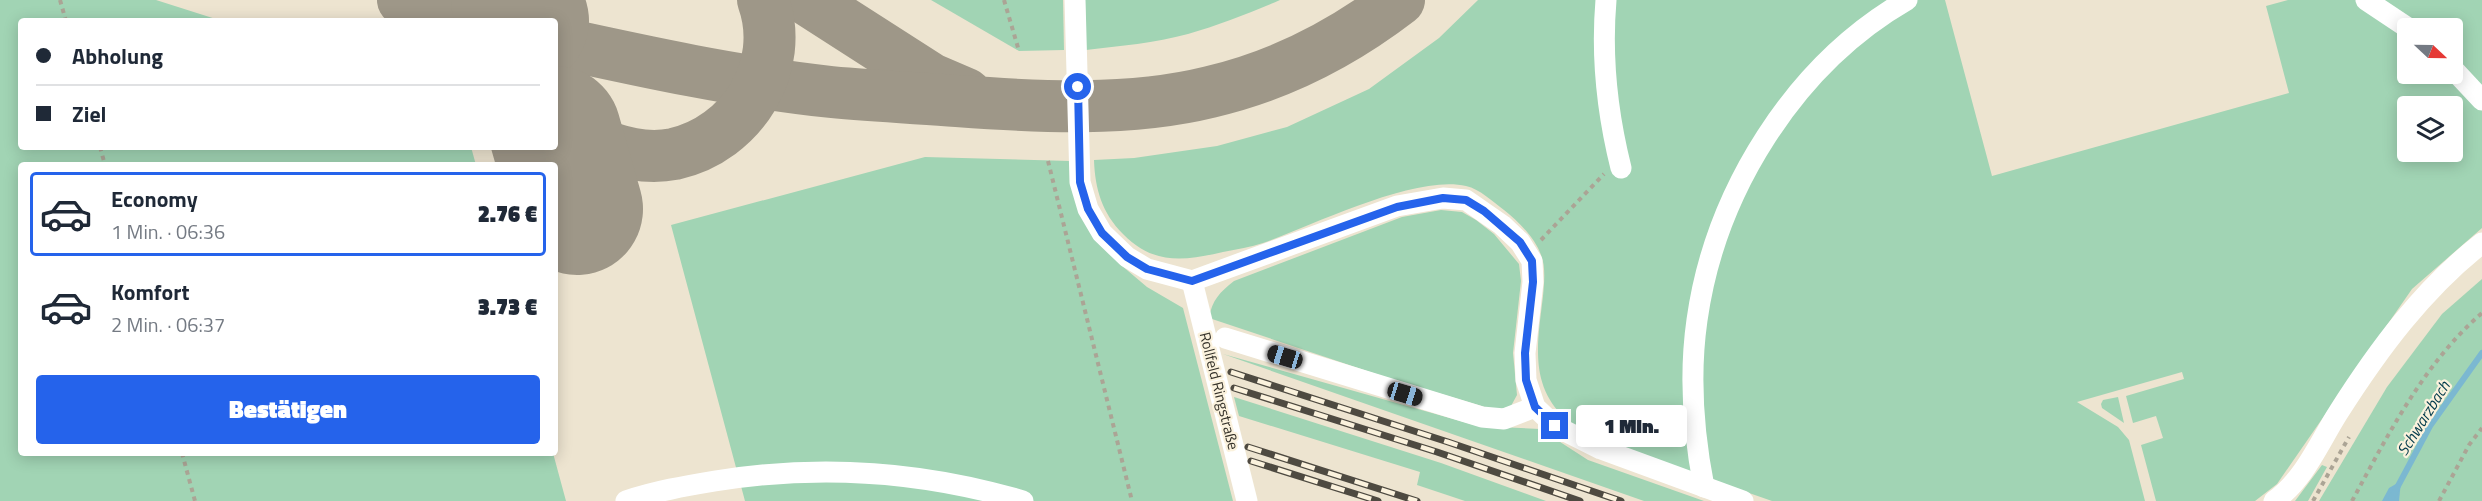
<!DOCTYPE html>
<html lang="de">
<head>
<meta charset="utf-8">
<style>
  body { margin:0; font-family:"Titillium Web",sans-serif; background:#f2f2f3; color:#1f2937; height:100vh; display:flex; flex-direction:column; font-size:22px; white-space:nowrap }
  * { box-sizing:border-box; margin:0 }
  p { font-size:20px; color:#747a83 }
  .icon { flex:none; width:33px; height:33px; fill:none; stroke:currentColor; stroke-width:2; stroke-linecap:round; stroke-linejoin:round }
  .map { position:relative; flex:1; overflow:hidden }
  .panel { position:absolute; left:18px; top:162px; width:540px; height:294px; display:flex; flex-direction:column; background:#fff; border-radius:6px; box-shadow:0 3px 15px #0003 }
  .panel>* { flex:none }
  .top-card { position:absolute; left:18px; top:18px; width:540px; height:132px; border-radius:6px; box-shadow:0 3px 15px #0003; display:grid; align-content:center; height:132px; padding:0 18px; background:#fff }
  .needle { width:39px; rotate:112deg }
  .controls { position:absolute; left:2397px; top:18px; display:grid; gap:12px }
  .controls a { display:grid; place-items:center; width:66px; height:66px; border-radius:6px; background:#fff; box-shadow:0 3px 15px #0003; font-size:30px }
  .end { position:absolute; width:27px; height:27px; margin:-14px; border:8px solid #2563eb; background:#fff; box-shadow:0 0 0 3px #fff }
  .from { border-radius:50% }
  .bubble { position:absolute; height:42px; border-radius:6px; background:#fff; box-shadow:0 3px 15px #0003; font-size:20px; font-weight:800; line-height:42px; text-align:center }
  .car { position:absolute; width:18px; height:36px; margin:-18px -9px; border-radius:8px; box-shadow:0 0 4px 2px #0007; background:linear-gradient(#222 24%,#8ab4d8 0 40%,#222 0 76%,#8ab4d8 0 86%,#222 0) }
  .top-card b { display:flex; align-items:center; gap:21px; height:57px; font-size:22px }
  .top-card b+b { border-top:2px solid #e0e1e3 }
  .top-card i { width:15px; height:15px; background:#1f2937 }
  ul { padding:10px 0 0; list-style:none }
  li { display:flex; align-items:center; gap:18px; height:84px; margin:0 12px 9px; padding:0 6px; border:3px solid transparent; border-radius:6px }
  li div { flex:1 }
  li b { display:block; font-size:22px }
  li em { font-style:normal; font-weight:800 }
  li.on { border-color:#2563eb }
  li>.icon { width:54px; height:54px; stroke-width:1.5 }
  .primary-button { display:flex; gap:12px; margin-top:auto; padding:12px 18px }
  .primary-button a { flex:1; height:69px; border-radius:6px; background:#2563eb; color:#fff; font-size:24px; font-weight:800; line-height:69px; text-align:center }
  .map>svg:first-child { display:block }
  .green { fill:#a1d4b4; fill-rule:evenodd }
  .water { fill:#7bb8d1 }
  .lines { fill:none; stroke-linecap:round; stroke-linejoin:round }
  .stream { stroke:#7bb8d1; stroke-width:6 }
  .taxiway { stroke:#9e9788; stroke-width:52 }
  .runway { stroke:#9e9788; stroke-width:132 }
  .path { stroke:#aba495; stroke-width:4; stroke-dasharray:4.5 4.5; stroke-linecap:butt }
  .minor { stroke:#fff; stroke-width:21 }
  .rail-casing { stroke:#4e4a41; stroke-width:7 }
  .rail { stroke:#fbf2dd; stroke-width:4.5; stroke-dasharray:14; stroke-linecap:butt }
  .route { stroke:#2563eb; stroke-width:8 }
  .labels { text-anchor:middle; stroke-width:4.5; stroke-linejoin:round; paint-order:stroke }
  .street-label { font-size:15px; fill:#35322a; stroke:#fbf2dd }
  .water-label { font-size:16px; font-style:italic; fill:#003a4b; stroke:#fbf2dd }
</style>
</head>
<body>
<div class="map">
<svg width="2482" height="501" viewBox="0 0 2482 501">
  <rect width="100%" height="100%" fill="#ede4d0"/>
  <!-- green -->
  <g class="green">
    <polygon points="0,0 156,0 222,21 21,21 21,147 471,147 476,165 21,165 21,453 553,453 566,501 0,501"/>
    <polygon points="931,0 1063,0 1064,50 1019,51"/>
    <path d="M1085 0H1280C1250 13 1219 25 1188 34 1155 43 1120 46 1086 50Z"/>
    <path d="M1478 0H1600L1618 144 1610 0H1897L1794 90 1703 268 1699 476C1662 462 1595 444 1566 419 1528 385 1538 340 1543 296 1544 284 1546 267 1541 255 1535 238 1518 221 1504 210 1493 202 1480 189 1466 186 1416 174 1313 225 1263 243 1251 247 1237 249 1223 252 1184 261 1153 265 1123 234 1102 213 1095 189 1094 160L1134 158 1217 146 1287 127 1369 89 1439 38Z"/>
    <path d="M1916 0H1945L1992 176 2289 93 2266 6 2288 0H2360L2407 32 2408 74H2452L2482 106V228L2412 289 2277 484 2255 501H2156L2141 445 2163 438 2156 416 2133 423 2126 396 2184 379 2182 372 2077 402 2118 427 2129 440 2145 501H1772L1709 479 1698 410 1710 269 1758 155 1838 53ZM2408 106H2452V152H2408Z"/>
    <polygon points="2378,0 2482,0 2482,93 2453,60 2452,28 2418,28"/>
    <polygon points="925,157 1070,161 1121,265 1147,287 1183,308 1233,501 745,501 671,225"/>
    <path d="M1441 210 1462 212 1476 220 1494 234 1519 264 1521 281 1513 353 1517 395 1511 406 1498 410 1485 407 1391 379 1209 318C1212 300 1220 292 1234 281L1402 217Z"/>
    <polygon points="2482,279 2482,501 2319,501 2387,387 2442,314"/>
    <polygon points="1223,354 1478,426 1540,429 1588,460 1704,501 1644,501"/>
    <polygon points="1234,397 1441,463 1546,501 1465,501 1417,485 1420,472 1239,416"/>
    <polygon points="2118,397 2124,423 2102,408 2101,404 2103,400"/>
    <polygon points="2322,465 2327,467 2308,501 2295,501"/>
  </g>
  <!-- water -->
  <polygon class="water" points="2401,481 2399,501 2382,501 2389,488"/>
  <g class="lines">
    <!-- stream -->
    <polyline class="stream" points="2390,501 2430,426 2482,353"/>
    <!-- taxiway -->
    <g class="taxiway">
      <polyline points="403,0 476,21"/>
      <polyline points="808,0 931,79 966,94"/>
      <path d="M555 42C646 62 738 82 831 92 873 96 915 98 957 101 1039 107 1129 112 1210 92 1279 76 1343 43 1399 0"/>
      <path d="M555 117C586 143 633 162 674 154 742 139 787 67 763 0"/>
    </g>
    <!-- runway -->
    <g class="runway">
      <polyline points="517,0 523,21"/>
      <polyline points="555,132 577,209"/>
    </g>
    <!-- path -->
    <g class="path">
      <polyline points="60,0 66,21"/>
      <polyline points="1004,0 1019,51"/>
      <polyline points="100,147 105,165"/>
      <polyline points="1048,161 1132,501"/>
      <polyline points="1541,240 1604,174"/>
      <polyline points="182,453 195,501"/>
      <polyline points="2313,501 2349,437"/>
      <path d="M2352 501C2388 435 2424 363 2482 313"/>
      <polyline points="2439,501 2469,445 2482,428"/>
    </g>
    <!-- minor -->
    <g class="minor">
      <polyline points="1075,0 1080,182 1088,209 1102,233 1127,257 1147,269 1192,281 1397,206 1443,198 1466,200 1502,225 1520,242 1532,261 1533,282 1525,353 1526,380 1535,407 1555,426 1601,449 1743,501"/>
      <path d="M1606 0C1601 58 1607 112 1621 168"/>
      <polyline points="2366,0 2408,28"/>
      <polyline points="2452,68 2482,100"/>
      <polyline points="1192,281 1247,501"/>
      <polyline points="1225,338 1482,417 1504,419 1535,407"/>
      <path d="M1704 487C1693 431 1689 376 1697 320 1715 192 1794 65 1907 0"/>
      <path d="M626 501C656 491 685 486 715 481 819 464 922 471 1023 501"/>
      <path d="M2274 501C2304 480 2319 443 2338 413 2378 350 2423 289 2482 243"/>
    </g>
    <!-- rail casing -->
    <g class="rail-casing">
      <g id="rail">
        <polyline points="1231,372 1448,442 1621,501"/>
        <polyline points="1234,388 1437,452 1580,501"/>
        <polyline points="1248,447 1417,501"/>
        <polyline points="1251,461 1378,501"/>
      </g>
    </g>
    <!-- rail -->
    <use href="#rail" class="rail"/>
  </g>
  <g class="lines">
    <!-- route -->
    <polyline class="route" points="1078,87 1080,182 1088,209 1102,233 1127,257 1147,269 1192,281 1397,207 1443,198 1466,200 1484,211 1520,242 1532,261 1533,282 1525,353 1526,380 1535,407 1555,426"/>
  </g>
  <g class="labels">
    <!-- street labels -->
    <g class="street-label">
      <text transform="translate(1219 391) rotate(76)" y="5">Rollfeld Ringstraße</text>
    </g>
    <!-- water labels -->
    <g class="water-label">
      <text transform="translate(2423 418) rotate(-58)" y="6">Schwarzbach</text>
    </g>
  </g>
</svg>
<div class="controls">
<a><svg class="needle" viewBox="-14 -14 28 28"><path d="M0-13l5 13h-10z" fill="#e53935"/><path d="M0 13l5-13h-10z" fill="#747a83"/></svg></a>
<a><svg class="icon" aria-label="layers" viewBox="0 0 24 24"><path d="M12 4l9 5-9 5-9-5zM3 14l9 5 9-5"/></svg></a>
</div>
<i class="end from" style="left:1078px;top:87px"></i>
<i class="end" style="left:1555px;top:426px"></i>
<div class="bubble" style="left:1576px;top:405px;width:111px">1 Min.</div>
<i class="car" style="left:1285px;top:357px;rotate:287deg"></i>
<i class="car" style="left:1405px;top:394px;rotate:107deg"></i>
<div class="top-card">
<b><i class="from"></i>Abholung</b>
<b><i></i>Ziel</b>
</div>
<section class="panel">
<ul>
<li class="on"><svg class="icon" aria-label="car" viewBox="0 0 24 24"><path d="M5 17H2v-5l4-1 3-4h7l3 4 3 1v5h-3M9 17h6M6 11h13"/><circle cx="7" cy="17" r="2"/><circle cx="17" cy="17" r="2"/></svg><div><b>Economy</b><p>1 Min. · 06:36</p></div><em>2.76 €</em></li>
<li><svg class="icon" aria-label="car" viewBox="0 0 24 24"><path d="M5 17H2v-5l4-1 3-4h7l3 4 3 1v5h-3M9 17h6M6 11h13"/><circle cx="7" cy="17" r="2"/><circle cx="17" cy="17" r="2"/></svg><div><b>Komfort</b><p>2 Min. · 06:37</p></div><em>3.73 €</em></li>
</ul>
<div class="primary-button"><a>Bestätigen</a></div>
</section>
</div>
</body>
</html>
